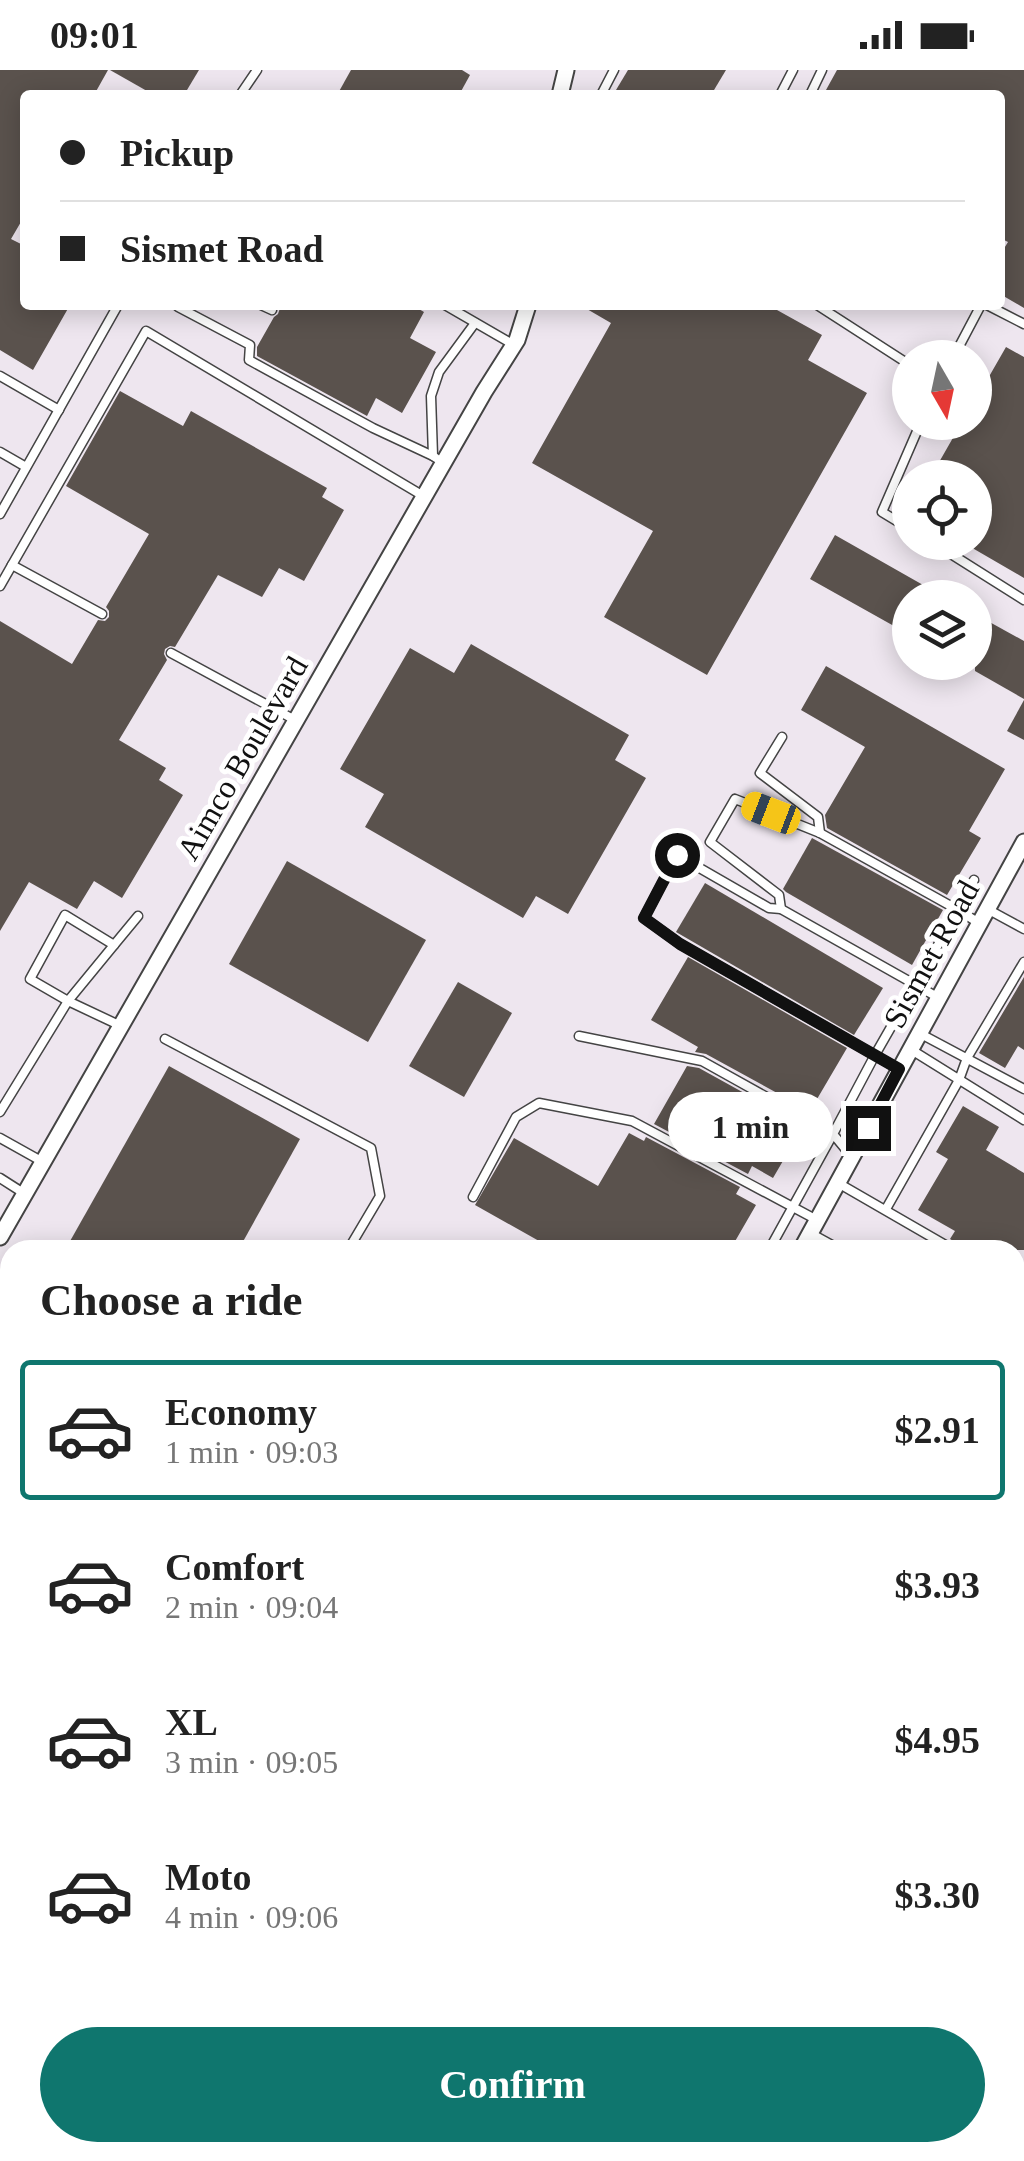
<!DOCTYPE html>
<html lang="en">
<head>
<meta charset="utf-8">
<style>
  body { margin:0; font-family:Georgia,serif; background:#f2f2f2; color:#222; height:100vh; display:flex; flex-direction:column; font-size:38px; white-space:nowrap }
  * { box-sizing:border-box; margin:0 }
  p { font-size:32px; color:#767676 }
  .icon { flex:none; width:55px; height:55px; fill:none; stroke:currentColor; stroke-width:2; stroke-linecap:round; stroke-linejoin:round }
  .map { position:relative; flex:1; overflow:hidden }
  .drawer { position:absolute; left:0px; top:1170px; width:1025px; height:922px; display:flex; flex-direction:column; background:#fff; border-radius:30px 30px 0 0; box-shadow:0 5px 25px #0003 }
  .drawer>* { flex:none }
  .guide { position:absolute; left:20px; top:20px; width:985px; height:220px; border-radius:10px; box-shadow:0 5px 25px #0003; display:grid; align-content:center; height:220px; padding:0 40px; background:#fff }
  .needle { width:65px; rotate:171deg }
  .fabs { position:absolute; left:892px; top:270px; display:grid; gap:20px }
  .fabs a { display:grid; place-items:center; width:100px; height:100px; border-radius:50%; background:#fff; box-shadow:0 5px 25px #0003; font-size:50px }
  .end { position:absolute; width:45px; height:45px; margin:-22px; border:12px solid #111; background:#fff; box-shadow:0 0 0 5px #fff }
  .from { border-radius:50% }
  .bubble { position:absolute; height:70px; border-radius:35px; background:#fff; box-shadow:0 5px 25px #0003; font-size:32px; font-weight:800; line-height:70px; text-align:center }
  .car { position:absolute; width:30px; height:60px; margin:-30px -15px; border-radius:12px; box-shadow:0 0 8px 2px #0007; background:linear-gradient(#f5c518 24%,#345 0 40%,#f5c518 0 76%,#345 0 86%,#f5c518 0) }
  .guide b { display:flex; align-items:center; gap:35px; height:95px; font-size:38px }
  .guide b+b { border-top:2px solid #e0e0e0 }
  .guide i { width:25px; height:25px; background:#222 }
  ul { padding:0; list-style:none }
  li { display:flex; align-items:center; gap:30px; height:140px; margin:0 20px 15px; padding:0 20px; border:5px solid transparent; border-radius:10px }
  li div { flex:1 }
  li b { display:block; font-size:38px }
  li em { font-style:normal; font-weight:800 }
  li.current { border-color:#0f766e }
  li>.icon { width:90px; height:90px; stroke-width:1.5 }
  h2 { padding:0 40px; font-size:45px; line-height:120px }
  .primary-button { display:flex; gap:20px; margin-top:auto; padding:20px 40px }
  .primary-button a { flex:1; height:115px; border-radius:60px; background:#0f766e; color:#fff; font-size:40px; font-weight:800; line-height:115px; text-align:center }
  .status { display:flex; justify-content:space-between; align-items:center; height:70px; padding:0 50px; background:#fff; direction:ltr }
  .status svg { height:28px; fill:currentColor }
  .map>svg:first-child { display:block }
  .industrial { fill:#eee6ef; fill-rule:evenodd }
  .building { fill:#5a524d }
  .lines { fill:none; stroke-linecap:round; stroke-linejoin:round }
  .lane-casing { stroke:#444; stroke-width:11 }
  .street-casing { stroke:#444; stroke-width:19 }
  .secondary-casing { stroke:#333; stroke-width:26 }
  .lane { stroke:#fff; stroke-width:8 }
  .street { stroke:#fff; stroke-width:15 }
  .secondary { stroke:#fff6b0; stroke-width:22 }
  .route { stroke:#111; stroke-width:12 }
  .labels { text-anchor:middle; stroke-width:10; stroke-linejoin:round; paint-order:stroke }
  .street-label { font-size:32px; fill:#111; stroke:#fff }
</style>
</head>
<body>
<div class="status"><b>09:01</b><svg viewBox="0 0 49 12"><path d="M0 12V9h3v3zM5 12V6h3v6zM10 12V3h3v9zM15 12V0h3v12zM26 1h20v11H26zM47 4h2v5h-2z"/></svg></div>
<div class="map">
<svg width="1024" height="2091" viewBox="0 0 1024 2091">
  <rect width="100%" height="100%" fill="#fffdf5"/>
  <!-- industrial -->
  <path class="industrial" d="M0 0H1024V2091H0ZM25 25H1000V235H25ZM910 288H975V352H910ZM910 408H975V472H910ZM910 528H975V592H910ZM10 1180H1015V2082H10Z"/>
  <!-- building -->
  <g class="building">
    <polygon points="0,0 108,0 94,25 25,25 25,145 11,169 25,176 25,235 70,235 33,300 0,280"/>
    <polygon points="110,0 199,0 184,25 154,25"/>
    <polygon points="351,0 462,0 470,5 459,25 337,25"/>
    <polygon points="628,0 726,0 711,25 613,25"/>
    <polygon points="837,0 1024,0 1024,238 1000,224 1000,185 1008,172 1000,168 1000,25 834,25 826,20"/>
    <polygon points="281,235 412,235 424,242 410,268 436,282 402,343 376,328 367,346 257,286 257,277 274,247 278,244"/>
    <polygon points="580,235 768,235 822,265 808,290 867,323 707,605 604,547 653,461 532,393 611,253"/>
    <polygon points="1006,277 1024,287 1024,508 962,472 975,472 975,408 930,408 962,352 975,352 975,331"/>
    <polygon points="120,321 183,356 191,341 327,418 322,427 344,440 304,511 279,498 262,527 218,505 175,577 170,576 165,579 164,584 167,590 119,670 166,698 159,710 183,725 122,828 94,811 77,839 29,812 0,861 0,551 72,594 98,550 105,551 109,547 109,541 106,537 149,464 66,416"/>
    <polygon points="835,465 946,528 910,528 910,565 810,509"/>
    <polygon points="975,544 1024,571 1024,629 975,601"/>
    <polygon points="471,574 629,665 615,690 646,708 568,844 536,826 523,848 365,757 384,724 340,699 410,578 454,603"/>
    <polygon points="826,596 1005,699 969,761 981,768 947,825 827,758 825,745 865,677 801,640"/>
    <polygon points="1024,630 1024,670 1007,661"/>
    <polygon points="812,768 943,840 912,895 786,822 783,819"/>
    <polygon points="287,791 426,870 368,972 229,894"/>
    <polygon points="705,813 883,918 854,965 676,862"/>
    <polygon points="688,887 847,978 810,1041 706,984 695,982 698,977 651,950"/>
    <polygon points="1024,907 1024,980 1018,976 1005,998 979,983"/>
    <polygon points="458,912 512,943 464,1027 409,996"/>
    <polygon points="169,996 300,1069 245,1168 238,1180 65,1180"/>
    <polygon points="687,996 699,998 782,1044 773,1060 794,1072 773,1108 752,1096 748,1104 654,1054"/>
    <polygon points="963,1036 999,1057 986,1080 1024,1103 1024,1180 968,1180 950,1169 955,1161 918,1140 948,1089 936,1082"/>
    <polygon points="629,1063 644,1071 646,1067 740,1117 736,1124 756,1135 730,1180 555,1180 475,1135 514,1068 598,1116"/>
  </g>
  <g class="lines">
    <!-- lane casing -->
    <g class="lane-casing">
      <g id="lane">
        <polyline points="240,25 257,0"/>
        <polyline points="601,25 614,0"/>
        <polyline points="780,25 793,0"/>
        <polyline points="810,25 822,0"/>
        <polyline points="179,235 178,237 250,275 249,290 373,358 433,386"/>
        <polyline points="261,235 272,240"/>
        <polyline points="445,235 514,275"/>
        <polyline points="817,235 910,295"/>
        <polyline points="987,235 1024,254"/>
        <polyline points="953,288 981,235"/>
        <polyline points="0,306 59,340"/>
        <polyline points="0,382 26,397"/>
        <polyline points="436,388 433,386 431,326 439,302 475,253"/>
        <polyline points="0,444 118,235"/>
        <polyline points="910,459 882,442 921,352"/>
        <polyline points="932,472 1024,530"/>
        <polyline points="0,516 12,495"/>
        <polyline points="102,544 12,495 146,261 425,427"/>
        <polyline points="171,583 295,650"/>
        <polyline points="782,667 760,703 818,747 820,763"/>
        <polyline points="974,810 958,840 979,853"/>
        <polyline points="781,839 779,825 710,772 735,729 820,763 958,840 875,985 833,1064 852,1087"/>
        <polyline points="989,840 1024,859"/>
        <polygon points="65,845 114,875 68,931 30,909"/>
        <polyline points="114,875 138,846"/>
        <polyline points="919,963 1024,1019"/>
        <polyline points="579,966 702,991 833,1064 769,1180"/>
        <polyline points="165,969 371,1078 380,1126 348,1180"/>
        <polyline points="910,979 1024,1050"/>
        <polyline points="899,999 680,874 644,848 677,785 769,838 781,839 939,928"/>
        <polyline points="0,1042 68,931 121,956"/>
        <polyline points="0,1068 43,1092"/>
        <polyline points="0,1108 25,1124"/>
        <polyline points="838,1113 954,1180"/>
        <polyline points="473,1127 516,1047 539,1033 632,1051 817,1150"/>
        <polyline points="886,1139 959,1010 967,988 1024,892"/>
        <polyline points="810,1163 841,1180"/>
        <polyline points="1015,1217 1024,1222"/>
        <polyline points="1015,1278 1024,1283"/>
        <polyline points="0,1405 10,1410"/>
        <polyline points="1015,1453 1024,1458"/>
        <polyline points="1015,1506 1020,1497 1024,1500"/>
        <polyline points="1015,1620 1024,1625"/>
        <polyline points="1015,1736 1024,1720"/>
        <polyline points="1015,1904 1024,1894"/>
        <polyline points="57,2091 62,2082"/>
      </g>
    </g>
    <!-- street casing -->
    <g class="street-casing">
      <g id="street">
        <polyline points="560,25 566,0"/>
        <polyline points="0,1167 484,322 517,270 528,235"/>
        <polyline points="801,1180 1024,772"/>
        <polyline points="291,2091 296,2082"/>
      </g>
    </g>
    <!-- secondary casing -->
    <g class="secondary-casing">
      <g id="secondary">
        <polyline points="0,2004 10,2010"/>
        <polyline points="1015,2027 1024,2021"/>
        <polyline points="133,2082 148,2091"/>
        <polyline points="943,2091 952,2082"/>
      </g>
    </g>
    <!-- lane -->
    <use href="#lane" class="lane"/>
    <!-- street -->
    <use href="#street" class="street"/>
    <!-- secondary -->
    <use href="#secondary" class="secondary"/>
  </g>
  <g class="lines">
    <!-- route -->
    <polyline class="route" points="677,785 644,848 680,874 899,999 868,1058"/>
  </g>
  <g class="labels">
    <!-- street labels -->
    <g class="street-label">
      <text transform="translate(242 688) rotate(-60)" y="11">Aimco Boulevard</text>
      <text transform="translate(931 884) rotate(-61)" y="11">Sismet Road</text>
    </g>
  </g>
</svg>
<div class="fabs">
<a><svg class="needle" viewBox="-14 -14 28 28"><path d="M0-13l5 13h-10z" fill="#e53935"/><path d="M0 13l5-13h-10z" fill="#767676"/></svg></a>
<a><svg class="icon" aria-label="locate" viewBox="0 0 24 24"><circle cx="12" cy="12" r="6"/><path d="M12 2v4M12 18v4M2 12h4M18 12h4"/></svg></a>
<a><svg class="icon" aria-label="layers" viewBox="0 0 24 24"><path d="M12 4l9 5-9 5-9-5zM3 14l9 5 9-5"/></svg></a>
</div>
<i class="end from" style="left:677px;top:785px"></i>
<i class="end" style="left:868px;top:1058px"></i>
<div class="bubble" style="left:668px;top:1022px;width:165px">1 min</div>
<i class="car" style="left:771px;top:743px;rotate:291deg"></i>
<div class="guide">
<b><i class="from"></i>Pickup</b>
<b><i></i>Sismet Road</b>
</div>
<section class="drawer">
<h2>Choose a ride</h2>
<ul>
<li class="current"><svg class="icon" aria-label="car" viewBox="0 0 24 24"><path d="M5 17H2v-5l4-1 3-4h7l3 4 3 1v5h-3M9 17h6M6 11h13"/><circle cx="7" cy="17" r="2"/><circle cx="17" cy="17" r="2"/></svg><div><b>Economy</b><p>1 min · 09:03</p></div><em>$2.91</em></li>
<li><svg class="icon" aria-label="car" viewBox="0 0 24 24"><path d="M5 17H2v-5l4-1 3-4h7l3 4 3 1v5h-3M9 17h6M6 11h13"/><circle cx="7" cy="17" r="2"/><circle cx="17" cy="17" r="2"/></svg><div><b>Comfort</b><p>2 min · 09:04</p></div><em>$3.93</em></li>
<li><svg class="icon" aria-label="car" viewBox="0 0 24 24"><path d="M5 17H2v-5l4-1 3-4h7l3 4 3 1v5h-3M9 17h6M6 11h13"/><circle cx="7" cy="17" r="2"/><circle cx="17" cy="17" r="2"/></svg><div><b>XL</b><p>3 min · 09:05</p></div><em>$4.95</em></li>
<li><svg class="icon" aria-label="car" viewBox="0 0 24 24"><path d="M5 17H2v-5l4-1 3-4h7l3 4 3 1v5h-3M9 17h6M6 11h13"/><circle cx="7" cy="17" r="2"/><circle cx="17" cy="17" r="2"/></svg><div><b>Moto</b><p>4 min · 09:06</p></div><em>$3.30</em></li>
</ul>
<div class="primary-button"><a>Confirm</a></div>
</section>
</div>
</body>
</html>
